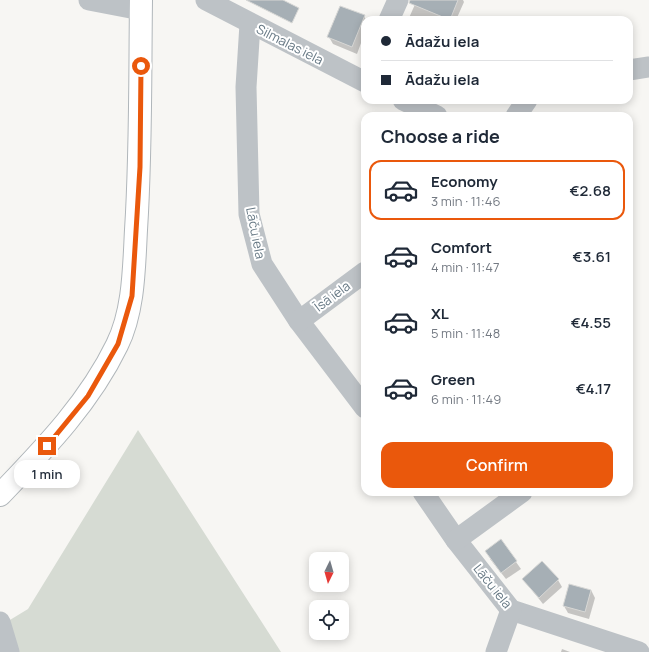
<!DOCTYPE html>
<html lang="en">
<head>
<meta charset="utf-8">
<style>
  body { margin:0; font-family:Manrope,sans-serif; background:#f6f6f7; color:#1f2937; height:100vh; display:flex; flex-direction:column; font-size:15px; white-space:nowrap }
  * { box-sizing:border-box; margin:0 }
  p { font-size:13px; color:#747a83 }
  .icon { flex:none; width:22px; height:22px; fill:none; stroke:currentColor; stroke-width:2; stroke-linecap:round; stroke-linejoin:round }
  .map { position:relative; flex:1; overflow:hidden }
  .side { position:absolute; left:361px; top:112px; width:272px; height:384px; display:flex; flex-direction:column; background:#fff; border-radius:12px; box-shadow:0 2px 10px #0003 }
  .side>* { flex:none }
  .guide { position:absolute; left:361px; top:16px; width:272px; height:88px; border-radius:12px; box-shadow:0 2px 10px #0003; display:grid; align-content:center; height:88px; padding:0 20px; background:#fff }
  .needle { width:26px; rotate:185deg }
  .controls { position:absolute; left:309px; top:552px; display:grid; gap:8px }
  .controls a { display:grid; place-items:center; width:40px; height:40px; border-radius:8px; background:#fff; box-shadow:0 2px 10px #0003; font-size:20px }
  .end { position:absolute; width:18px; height:18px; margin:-9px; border:5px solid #ea580c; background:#fff; box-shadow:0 0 0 2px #fff }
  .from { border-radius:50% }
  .bubble { position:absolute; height:28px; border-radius:12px; background:#fff; box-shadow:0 2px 10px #0003; font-size:13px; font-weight:600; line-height:28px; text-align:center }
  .guide b { display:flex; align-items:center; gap:14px; height:38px; font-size:15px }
  .guide b+b { border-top:1px solid #e0e1e3 }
  .guide i { width:10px; height:10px; background:#1f2937 }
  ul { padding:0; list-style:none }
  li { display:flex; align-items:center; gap:12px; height:60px; margin:0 8px 6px; padding:0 12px; border:2px solid transparent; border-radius:12px }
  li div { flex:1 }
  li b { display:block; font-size:15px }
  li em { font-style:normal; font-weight:600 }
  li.on { border-color:#ea580c }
  li>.icon { width:36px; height:36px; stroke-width:1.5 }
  h2 { padding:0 20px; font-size:18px; line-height:48px }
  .cta { display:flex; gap:8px; margin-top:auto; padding:8px 20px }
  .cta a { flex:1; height:46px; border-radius:12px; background:#ea580c; color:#fff; font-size:16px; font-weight:600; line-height:46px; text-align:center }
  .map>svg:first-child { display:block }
  .green { fill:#d6dbd3 }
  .shadow { fill:#0003 }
  .building { fill:#a6afb5; stroke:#d8d8d6 }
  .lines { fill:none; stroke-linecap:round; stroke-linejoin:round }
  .secondary-casing { stroke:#b0b6ba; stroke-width:24 }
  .street { stroke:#bdc2c6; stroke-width:21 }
  .secondary { stroke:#fff; stroke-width:22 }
  .route { stroke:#ea580c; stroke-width:5 }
  .labels { text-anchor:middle; stroke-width:4; stroke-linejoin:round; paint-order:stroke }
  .street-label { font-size:13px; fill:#667884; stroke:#fff }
</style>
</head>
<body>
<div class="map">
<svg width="649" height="652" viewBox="0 0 649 652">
  <rect width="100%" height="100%" fill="#f7f6f3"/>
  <!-- green -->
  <polygon class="green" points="138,430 281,652 0,652 0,626 28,609"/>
  <!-- shadow -->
  <g class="shadow">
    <polygon points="417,0 463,0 464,2 456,20 437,20 429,17 429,20 408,20"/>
    <polygon points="364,16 366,20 365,20 365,32 357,54 333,44 329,37"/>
    <polygon points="501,541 521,569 506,579 490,559"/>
    <polygon points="523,579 558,580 562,587 543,604"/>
    <polygon points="591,590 595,598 589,619 568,613 564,606"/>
    <polygon points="562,649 570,652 561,652"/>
  </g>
  <!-- building -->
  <g class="building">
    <polygon points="246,0 283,0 299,8 292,23"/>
    <polygon points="410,0 458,0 450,20 409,3"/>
    <polygon points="340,6 365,15 352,47 327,37"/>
    <polygon points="501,539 517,561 501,573 485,551"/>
    <polygon points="542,561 559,579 539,598 522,579"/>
    <polygon points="569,584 591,590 585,612 563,606"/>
  </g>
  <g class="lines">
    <!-- secondary casing -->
    <g class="secondary-casing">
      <path id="secondary" d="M0 495C44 449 89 403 117 345 134 311 134 267 136 230 141 153 140 77 141 0"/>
    </g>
    <!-- street -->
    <g class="street">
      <polyline points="89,0 141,10"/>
      <polyline points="206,0 365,82"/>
      <polyline points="389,20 398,0"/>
      <polyline points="250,24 246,87 249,214 262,264 299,321 365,408"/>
      <polyline points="629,70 649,67"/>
      <polyline points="403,100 437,116"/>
      <polyline points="516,116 527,100"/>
      <polyline points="299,321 365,272"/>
      <polyline points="423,492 456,540 511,610 639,652"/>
      <polyline points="456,540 522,492"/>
      <polyline points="0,622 9,652"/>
      <polyline points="496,652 511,610"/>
    </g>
    <!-- secondary -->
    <use href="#secondary" class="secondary"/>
  </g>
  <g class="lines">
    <!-- route -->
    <polyline class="route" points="47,446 88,396 118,344 132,296 140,167 141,66"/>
  </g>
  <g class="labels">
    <!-- street labels -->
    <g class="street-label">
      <text transform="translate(290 44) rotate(27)" y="5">Silmalas iela</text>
      <text transform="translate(256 233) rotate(79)" y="5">Lāču iela</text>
      <text transform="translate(332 296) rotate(-37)" y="5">Īsā iela</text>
      <text transform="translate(493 586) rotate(51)" y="5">Lāču iela</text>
    </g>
  </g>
</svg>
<div class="controls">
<a><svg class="needle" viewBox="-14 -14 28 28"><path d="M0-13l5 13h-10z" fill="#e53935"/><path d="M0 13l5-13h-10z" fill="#747a83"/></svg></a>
<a><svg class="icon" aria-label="locate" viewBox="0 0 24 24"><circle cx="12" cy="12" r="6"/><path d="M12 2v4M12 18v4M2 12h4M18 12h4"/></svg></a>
</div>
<i class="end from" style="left:141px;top:66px"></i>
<i class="end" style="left:47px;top:446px"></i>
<div class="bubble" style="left:14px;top:460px;width:66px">1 min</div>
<div class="guide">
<b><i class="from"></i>Ādažu iela</b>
<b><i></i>Ādažu iela</b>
</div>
<section class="side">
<h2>Choose a ride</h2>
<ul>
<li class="on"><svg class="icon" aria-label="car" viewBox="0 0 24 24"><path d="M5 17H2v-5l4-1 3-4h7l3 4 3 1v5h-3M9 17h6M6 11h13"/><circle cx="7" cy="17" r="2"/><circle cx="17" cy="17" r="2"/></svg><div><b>Economy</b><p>3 min · 11:46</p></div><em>€2.68</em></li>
<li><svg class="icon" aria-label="car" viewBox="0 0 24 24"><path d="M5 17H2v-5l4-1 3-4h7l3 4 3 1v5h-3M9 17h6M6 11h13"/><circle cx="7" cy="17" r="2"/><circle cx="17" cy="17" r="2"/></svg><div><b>Comfort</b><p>4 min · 11:47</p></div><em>€3.61</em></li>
<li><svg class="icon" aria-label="car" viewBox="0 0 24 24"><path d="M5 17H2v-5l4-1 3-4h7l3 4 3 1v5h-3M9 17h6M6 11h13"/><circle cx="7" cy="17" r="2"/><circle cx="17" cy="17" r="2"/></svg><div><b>XL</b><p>5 min · 11:48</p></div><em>€4.55</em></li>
<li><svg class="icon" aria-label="car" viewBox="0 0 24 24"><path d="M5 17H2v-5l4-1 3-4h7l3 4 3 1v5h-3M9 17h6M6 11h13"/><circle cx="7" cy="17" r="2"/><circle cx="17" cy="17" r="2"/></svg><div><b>Green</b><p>6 min · 11:49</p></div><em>€4.17</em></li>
</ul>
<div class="cta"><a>Confirm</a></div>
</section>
</div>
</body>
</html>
